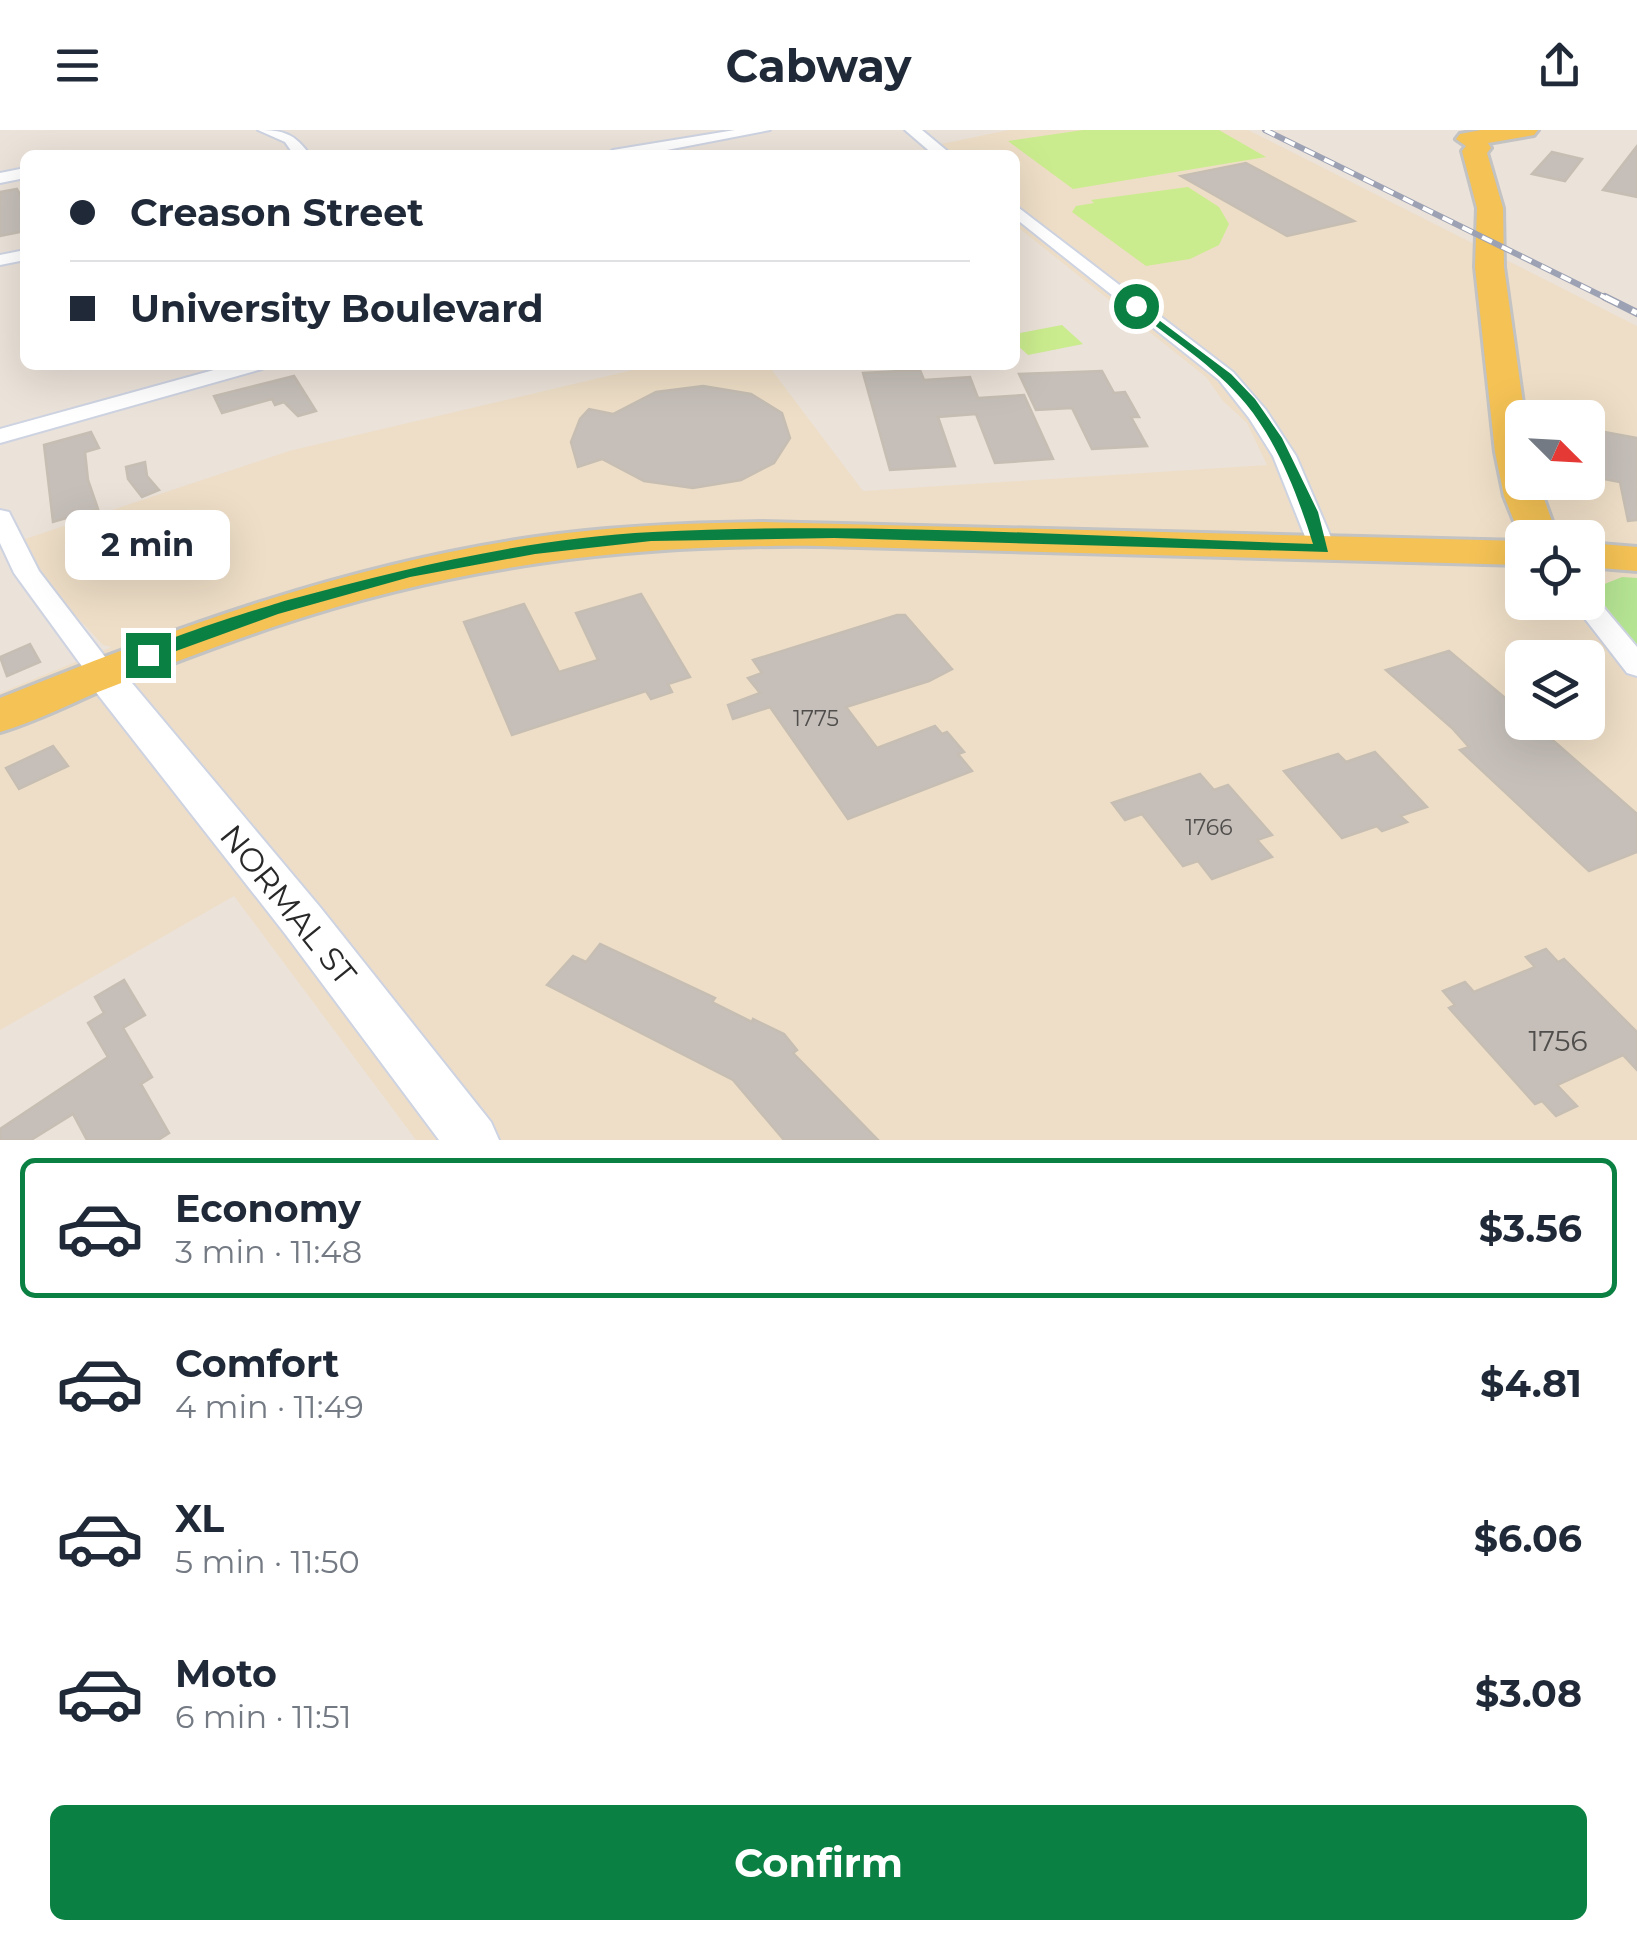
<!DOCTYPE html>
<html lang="en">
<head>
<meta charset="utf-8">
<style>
  body { margin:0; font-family:Montserrat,sans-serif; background:#f6f6f7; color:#1f2937; height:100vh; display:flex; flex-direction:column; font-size:38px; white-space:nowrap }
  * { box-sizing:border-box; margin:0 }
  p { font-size:32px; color:#747a83 }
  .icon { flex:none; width:55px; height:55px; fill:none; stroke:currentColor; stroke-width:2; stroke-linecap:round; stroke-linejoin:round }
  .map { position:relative; height:1010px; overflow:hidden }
  .side { display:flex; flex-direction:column; background:#fff; flex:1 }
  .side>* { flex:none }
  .hud { position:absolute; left:20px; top:20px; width:1000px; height:220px; border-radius:15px; box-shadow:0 10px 40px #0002; display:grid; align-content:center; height:220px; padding:0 50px; background:#fff }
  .needle { width:65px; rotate:114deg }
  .fabs { position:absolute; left:1505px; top:270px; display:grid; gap:20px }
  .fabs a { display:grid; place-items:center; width:100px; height:100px; border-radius:15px; background:#fff; box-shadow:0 10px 40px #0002; font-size:50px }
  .end { position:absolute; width:45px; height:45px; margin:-22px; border:12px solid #0b8043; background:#fff; box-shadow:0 0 0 5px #fff }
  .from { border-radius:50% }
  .bubble { position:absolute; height:70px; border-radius:15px; background:#fff; box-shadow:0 10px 40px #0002; font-size:32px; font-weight:700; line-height:70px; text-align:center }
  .hud b { display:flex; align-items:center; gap:35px; height:95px; font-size:38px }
  .hud b+b { border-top:2px solid #e0e1e3 }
  .hud i { width:25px; height:25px; background:#1f2937 }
  ul { padding:18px 0 0; list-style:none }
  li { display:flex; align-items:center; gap:30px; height:140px; margin:0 20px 15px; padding:0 30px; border:5px solid transparent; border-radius:15px }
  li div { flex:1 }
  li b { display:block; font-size:38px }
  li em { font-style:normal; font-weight:700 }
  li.current { border-color:#0b8043 }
  li>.icon { width:90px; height:90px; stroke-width:1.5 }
  .button { display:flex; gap:20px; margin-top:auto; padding:20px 50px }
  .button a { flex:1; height:115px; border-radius:15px; background:#0b8043; color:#fff; font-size:40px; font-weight:700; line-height:115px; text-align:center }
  header { display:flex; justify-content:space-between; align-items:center; height:130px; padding:0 50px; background:#fff; font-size:45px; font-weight:700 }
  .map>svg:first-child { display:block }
  .education { fill:#eedec7; fill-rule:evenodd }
  .green { fill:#b5e493 }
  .pitch { fill:#cbec8e }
  .building { fill:#c6bfb9; stroke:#c6beb3; stroke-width:2.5 }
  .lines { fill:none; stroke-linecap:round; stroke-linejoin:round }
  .street-casing { stroke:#ced3e2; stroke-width:4 }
  .secondary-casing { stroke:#ced3e2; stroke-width:4 }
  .primary-casing { stroke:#c3c3c3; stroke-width:6 }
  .street { fill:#fff; fill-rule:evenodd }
  .secondary { fill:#fff; fill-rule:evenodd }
  .primary { fill:#f4c255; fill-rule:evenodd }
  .rail-far1-casing { stroke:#9ca1b3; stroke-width:6 }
  .rail-casing { stroke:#9ca1b3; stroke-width:8 }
  .rail-far1 { stroke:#fff; stroke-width:4; stroke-dasharray:11; stroke-linecap:butt }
  .rail { stroke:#fff; stroke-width:5; stroke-dasharray:15; stroke-linecap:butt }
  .route { fill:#0b8043 }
  .labels { text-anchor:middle; stroke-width:9; stroke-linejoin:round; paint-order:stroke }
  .number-label { font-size:22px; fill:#504e4c }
  .near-number-label { font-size:28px; fill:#504e4c }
  .near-street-label { font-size:32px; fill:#282828; stroke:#fff }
</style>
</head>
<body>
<header><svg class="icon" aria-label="menu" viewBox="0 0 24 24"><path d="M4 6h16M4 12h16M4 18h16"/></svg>Cabway<svg class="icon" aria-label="share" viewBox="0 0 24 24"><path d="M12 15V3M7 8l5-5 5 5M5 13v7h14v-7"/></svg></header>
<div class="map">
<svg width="1637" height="1010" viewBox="0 0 1637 1010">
  <rect width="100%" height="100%" fill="#ebe2d9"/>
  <!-- education -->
  <path class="education" d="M1009 0H1248L1637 196V1010H416L234 766 0 900V563L112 517 103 515 48 456 19 411 289 321 654 235H768L863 361 1267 335 1247 293 1223 271 1206 247 1015 95V25H931L922 18ZM1522 288H1588V352H1522ZM1522 408H1588V472H1522ZM1522 528H1588V592H1522Z"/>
  <!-- green -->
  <polygon class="green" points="1622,447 1637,448 1637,516 1599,468 1602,455"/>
  <!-- pitch -->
  <g class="pitch">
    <polygon points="1083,0 1219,0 1266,27 1073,59 1008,11"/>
    <polygon points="1188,57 1219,77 1229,94 1219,115 1190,129 1146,136 1072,82 1076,76 1094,73 1091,70"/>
    <polygon points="1062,195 1083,214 1028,225 1015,213 1015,204"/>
  </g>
  <!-- building -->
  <g class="building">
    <polygon points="1637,16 1637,67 1603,60"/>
    <polygon points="1552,22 1582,29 1565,51 1532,44"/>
    <polygon points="1246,33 1354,91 1287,106 1181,46"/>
    <polygon points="17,59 25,73 25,101 0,106 0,62"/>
    <polygon points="920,240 924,250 970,247 978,268 1024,265 1053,329 995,333 976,284 938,287 955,336 890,340 863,243"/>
    <polygon points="1102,241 1114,263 1125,262 1139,287 1131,287 1147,316 1092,319 1072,278 1036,280 1019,244"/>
    <polygon points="294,246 316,281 298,286 284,272 275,275 272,269 222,283 214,266"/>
    <polygon points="703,256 751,264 782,283 790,308 774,333 741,350 693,358 644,351 602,329 578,337 571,312 580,289 589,279 613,284 656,262"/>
    <polygon points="1588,299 1637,308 1637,390 1628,391 1620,352 1588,346"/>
    <polygon points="91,302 99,318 85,322 88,350 98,379 53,392 44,315"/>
    <polygon points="145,332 147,346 159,360 142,367 128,349 126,337"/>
    <polygon points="641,464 690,547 668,554 672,562 651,569 646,561 512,605 464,492 524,474 559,542 598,530 576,483"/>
    <polygon points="897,485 905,485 952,539 929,551 846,577 877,618 935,596 942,604 947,602 964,622 958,624 972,641 848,689 770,577 733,589 728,575 760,563 748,548 762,543 753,530"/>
    <polygon points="30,514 40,532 7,546 0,527"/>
    <polygon points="1449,521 1522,582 1522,592 1532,592 1637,684 1637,722 1589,741 1460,620 1469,617 1452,598 1386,540"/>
    <polygon points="53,616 68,636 19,659 6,638"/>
    <polygon points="1375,622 1427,677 1400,686 1407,692 1382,701 1377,696 1342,708 1284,641 1338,624 1346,632"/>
    <polygon points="1200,644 1214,660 1228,655 1272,705 1257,710 1272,727 1212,749 1198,731 1183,736 1142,684 1125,690 1112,673"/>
    <polygon points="600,814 715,868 712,872 752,892 753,889 784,904 797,920 793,923 878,1010 784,1010 733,950 547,855 573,826 586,832"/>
    <polygon points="1546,819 1558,832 1564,829 1637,902 1637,940 1623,925 1557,955 1577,976 1556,986 1542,971 1535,974 1449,878 1455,875 1443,861 1465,852 1474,862 1535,837 1526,827"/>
    <polygon points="124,850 145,885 123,898 152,947 141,954 169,1003 158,1010 87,1010 73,984 31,1010 0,1010 0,999 108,927 88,893 104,883 95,867"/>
  </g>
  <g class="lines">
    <!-- street casing -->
    <g class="street-casing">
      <g id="street">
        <path d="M258 0C284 0 295 4 310 25H294L285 12Z"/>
        <polygon points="735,0 770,0 641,25 605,25 613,20"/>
        <polygon points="905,0 922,0 952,25 934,25"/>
        <polygon points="25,38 25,48 0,53 0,43"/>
        <polygon points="1015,75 1233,242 1266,280 1296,326 1336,419 1332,424 1323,427 1310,419 1273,326 1249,288 1219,250 1015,88"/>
        <polygon points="25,120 25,130 0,135 0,125"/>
        <polygon points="232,235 265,235 262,239 0,313 0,299"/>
        <polygon points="0,380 9,382 39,441 112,536 116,543 112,550 92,550 14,443 0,413"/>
        <polygon points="1588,464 1594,466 1637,517 1637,546 1627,543 1572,472 1588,472"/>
      </g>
    </g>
    <!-- secondary casing -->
    <g class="secondary-casing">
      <polygon id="secondary" points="102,530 116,534 320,777 491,992 499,1010 439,1010 286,805 88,552 83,543 88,534"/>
    </g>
    <!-- primary casing -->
    <g class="primary-casing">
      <g id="primary">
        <path d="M1481 0H1538L1534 5 1488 13 1491 18 1487 23 1503 78 1504 137 1525 288 1522 352H1538L1558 408H1522V435L820 416C630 414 457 435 276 496 216 516 157 539 98 562 66 576 34 592 0 602V568C173 498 351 433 536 407 612 396 687 393 763 392L1522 411 1504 366 1495 322 1475 137 1477 78 1462 21 1466 16 1456 9 1460 4Z"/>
        <polygon points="1588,413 1637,417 1637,441 1588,437"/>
      </g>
    </g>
    <!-- street -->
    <use href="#street" class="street"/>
    <!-- secondary -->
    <use href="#secondary" class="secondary"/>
    <!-- primary -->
    <use href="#primary" class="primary"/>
    <!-- rail-far1 casing -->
    <g class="rail-far1-casing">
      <polyline id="rail-far1" points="1265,0 1610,170"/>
    </g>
    <!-- rail casing -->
    <g class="rail-casing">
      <polyline id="rail" points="1605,167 1637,183"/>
    </g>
    <!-- rail-far1 -->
    <use href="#rail-far1" class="rail-far1"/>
    <!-- rail -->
    <use href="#rail" class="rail"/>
  </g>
  <!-- route -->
  <path class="route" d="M1136 173 1231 244 1255 269 1282 308 1318 382 1328 422 834 408 651 411 535 424 410 447 278 484 154 529H142L139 525C155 510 262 478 288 470 407 438 529 408 653 402 873 391 1094 407 1313 414 1298 366 1278 313 1246 274 1215 236 1170 208 1132 178Z"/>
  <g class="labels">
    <!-- number labels -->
    <g class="number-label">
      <text x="816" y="596">1775</text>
      <text x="1209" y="705">1766</text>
    </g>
    <!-- near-number labels -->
    <g class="near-number-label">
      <text x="1558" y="921">1756</text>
    </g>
    <!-- near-street labels -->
    <g class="near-street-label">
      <text transform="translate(288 775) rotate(51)" y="11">NORMAL ST</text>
    </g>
  </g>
</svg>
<div class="fabs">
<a><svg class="needle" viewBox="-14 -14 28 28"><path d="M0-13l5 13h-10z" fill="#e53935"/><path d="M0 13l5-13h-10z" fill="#747a83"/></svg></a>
<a><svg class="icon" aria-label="locate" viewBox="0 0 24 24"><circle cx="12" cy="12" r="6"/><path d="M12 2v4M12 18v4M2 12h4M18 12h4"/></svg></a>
<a><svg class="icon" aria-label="layers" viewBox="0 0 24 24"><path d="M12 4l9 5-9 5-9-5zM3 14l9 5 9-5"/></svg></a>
</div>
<i class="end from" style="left:1136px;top:176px"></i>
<i class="end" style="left:148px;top:525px"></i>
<div class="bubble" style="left:65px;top:380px;width:165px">2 min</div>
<div class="hud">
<b><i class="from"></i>Creason Street</b>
<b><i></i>University Boulevard</b>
</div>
</div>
<section class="side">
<ul>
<li class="current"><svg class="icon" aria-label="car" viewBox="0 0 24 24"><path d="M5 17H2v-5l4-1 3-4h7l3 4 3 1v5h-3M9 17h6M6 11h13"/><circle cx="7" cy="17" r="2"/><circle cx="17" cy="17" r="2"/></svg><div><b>Economy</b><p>3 min · 11:48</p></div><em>$3.56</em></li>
<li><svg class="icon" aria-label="car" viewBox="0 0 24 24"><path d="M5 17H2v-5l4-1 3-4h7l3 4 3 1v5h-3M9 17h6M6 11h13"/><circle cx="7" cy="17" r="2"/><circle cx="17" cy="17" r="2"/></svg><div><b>Comfort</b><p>4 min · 11:49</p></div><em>$4.81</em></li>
<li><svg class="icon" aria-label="car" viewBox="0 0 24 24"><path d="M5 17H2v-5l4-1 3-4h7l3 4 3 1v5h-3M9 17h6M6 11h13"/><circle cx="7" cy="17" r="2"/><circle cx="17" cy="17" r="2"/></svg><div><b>XL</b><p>5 min · 11:50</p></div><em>$6.06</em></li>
<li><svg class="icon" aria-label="car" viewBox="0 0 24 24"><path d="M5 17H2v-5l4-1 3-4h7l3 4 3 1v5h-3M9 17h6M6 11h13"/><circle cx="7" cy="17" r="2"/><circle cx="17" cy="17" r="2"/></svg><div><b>Moto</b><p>6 min · 11:51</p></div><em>$3.08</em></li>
</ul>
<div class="button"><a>Confirm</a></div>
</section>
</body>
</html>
